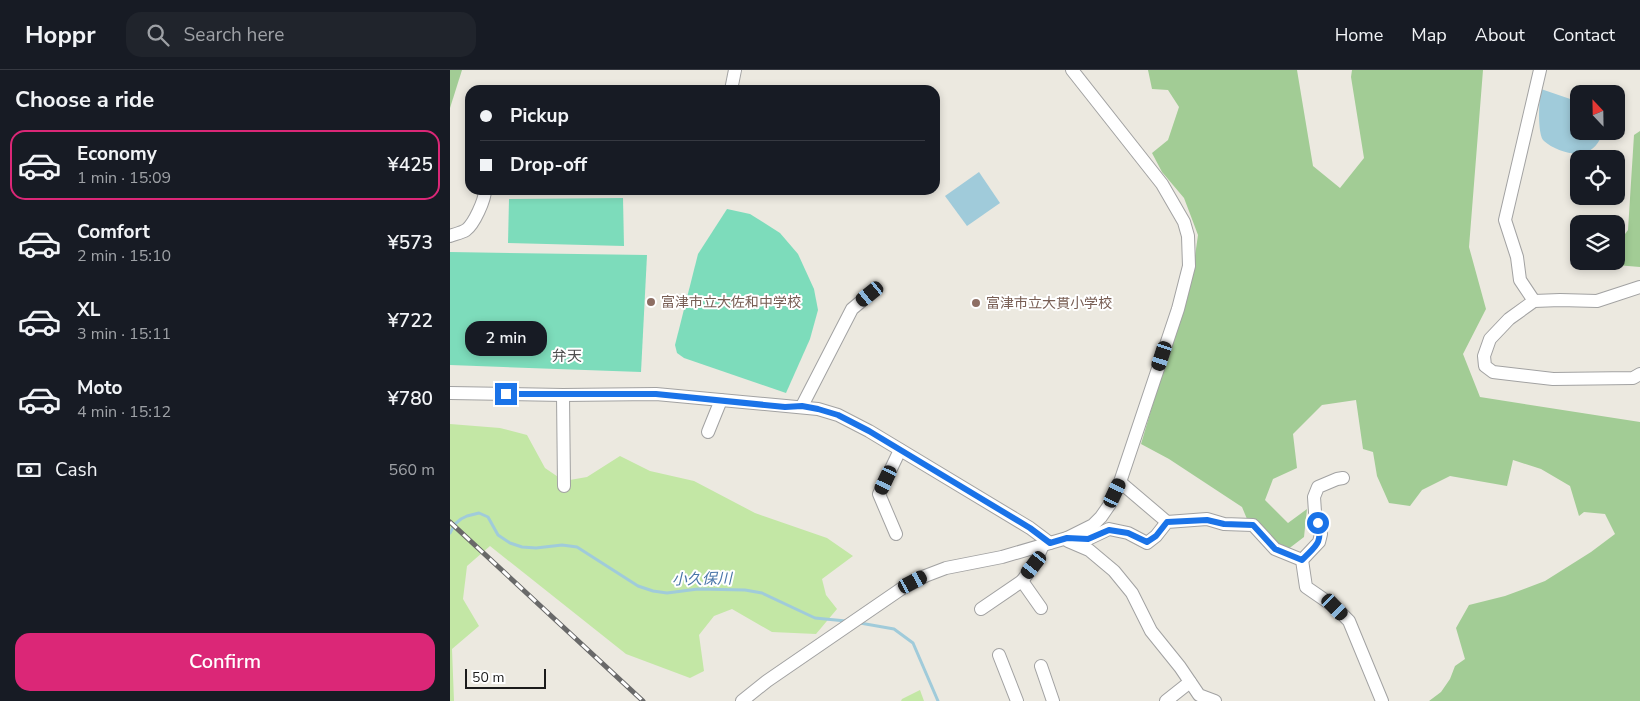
<!DOCTYPE html>
<html lang="en">
<head>
<meta charset="utf-8">
<style>
  body { margin:0; font-family:"Nunito Sans","Noto Sans JP",sans-serif; background:#20242c; color:#f1f3f6; height:100vh; display:flex; flex-direction:column; font-size:19px; white-space:nowrap }
  * { box-sizing:border-box; margin:0 }
  p { font-size:16px; color:#9ea1a6 }
  .icon { flex:none; width:28px; height:28px; fill:none; stroke:currentColor; stroke-width:2; stroke-linecap:round; stroke-linejoin:round }
  .map { position:relative; flex:1; overflow:hidden }
  .drawer { display:flex; flex-direction:column; background:#171b24; width:450px }
  .drawer>* { flex:none }
  .banner { position:absolute; left:15px; top:15px; width:475px; height:110px; border-radius:15px; box-shadow:0 2px 8px #0003; display:grid; align-content:center; height:110px; padding:0 15px; background:#171b24 }
  .needle { width:32px; rotate:338deg }
  .buttons { position:absolute; left:1120px; top:15px; display:grid; gap:10px }
  .buttons a { display:grid; place-items:center; width:55px; height:55px; border-radius:10px; background:#171b24; box-shadow:0 2px 8px #0003; font-size:25px }
  .scale { position:absolute; left:15px; bottom:12px; width:81px; box-sizing:border-box; padding-left:5px; border:2px solid #1b1b1b; border-top:0; font-size:14px; line-height:18px; white-space:nowrap; color:#1b1b1b; -webkit-text-stroke:4px #fff; paint-order:stroke }
  .end { position:absolute; width:22px; height:22px; margin:-11px; border:6px solid #1a73e8; background:#fff; box-shadow:0 0 0 2px #fff }
  .from { border-radius:50% }
  .bubble { position:absolute; height:35px; border-radius:15px; background:#171b24; box-shadow:0 2px 8px #0003; font-size:16px; font-weight:600; line-height:35px; text-align:center }
  .car { position:absolute; width:15px; height:30px; margin:-15px -8px; border-radius:6px; box-shadow:0 0 4px 1px #0007; background:linear-gradient(#222 24%,#8ab4d8 0 40%,#222 0 76%,#8ab4d8 0 86%,#222 0) }
  .banner b { display:flex; align-items:center; gap:18px; height:48px; font-size:19px }
  .banner b+b { border-top:1px solid #363941 }
  .banner i { width:12px; height:12px; background:#f1f3f6 }
  ul { padding:0; list-style:none }
  li { display:flex; align-items:center; gap:15px; height:70px; margin:0 10px 8px; padding:0 5px; border:2px solid transparent; border-radius:15px }
  li div { flex:1 }
  li b { display:block; font-size:19px }
  li em { font-style:normal; font-weight:600 }
  li.selected { border-color:#db2777 }
  li>.icon { width:45px; height:45px; stroke-width:1.5 }
  h2 { padding:0 15px; font-size:22px; line-height:60px }
  .pay { display:flex; align-items:center; gap:12px; height:55px; padding:0 15px; font-size:19px }
  .pay p { margin-inline-start:auto }
  .action { display:flex; gap:10px; margin-top:auto; padding:10px 15px }
  .action a { flex:1; height:58px; border-radius:15px; background:#db2777; color:#fff; font-size:20px; font-weight:600; line-height:58px; text-align:center }
  header { display:flex; align-items:center; gap:30px; box-sizing:border-box; height:70px; padding:0 25px; background:#171b24; border-bottom:1px solid #363941 }
  header strong { font-size:24px }
  nav { display:flex; gap:28px; margin-inline-start:auto; font-size:18px }
  .search { width:350px; height:45px; background:#20242c; display:flex; align-items:center; gap:12px; box-sizing:border-box; padding:0 18px; border-radius:15px; color:#9ea1a6; font-size:19px }
  main { display:flex; flex:1; min-height:0 }
  .map>svg:first-child { display:block }
  .grass { fill:#c3e7a5 }
  .forest { fill:#a2cc95 }
  .pitch { fill:#7ddcbb }
  .water { fill:#a0cbda }
  .lines { fill:none; stroke-linecap:round; stroke-linejoin:round }
  .stream { stroke:#a0cbda; stroke-width:3 }
  .minor-casing { stroke:#a2a2a2; stroke-width:14 }
  .minor { stroke:#fff; stroke-width:12 }
  .rail-casing { stroke:#696969; stroke-width:5 }
  .rail { stroke:#fff; stroke-width:3; stroke-dasharray:9; stroke-linecap:butt }
  .route { stroke:#1a73e8; stroke-width:6 }
  .education-dot { fill:#8d6e63; stroke:#fff; stroke-width:2 }
  .labels { text-anchor:middle; stroke-width:4; stroke-linejoin:round; paint-order:stroke }
  .education-label { font-size:14px; fill:#785e54; stroke:#fff; text-anchor:start }
  .neighbourhood-label { font-size:15px; fill:#4e4e4e; stroke:#fff }
  .water-label { font-size:15px; font-style:italic; fill:#4975a8; stroke:#fff }
</style>
</head>
<body>
<header>
<strong>Hoppr</strong>
<div class="search"><svg class="icon" aria-label="search" viewBox="0 0 24 24"><circle cx="10" cy="10" r="6"/><path d="M15 15l6 6"/></svg>Search here</div>
<nav><a>Home</a><a>Map</a><a>About</a><a>Contact</a></nav>
</header>
<main>
<section class="drawer">
<h2>Choose a ride</h2>
<ul>
<li class="selected"><svg class="icon" aria-label="car" viewBox="0 0 24 24"><path d="M5 17H2v-5l4-1 3-4h7l3 4 3 1v5h-3M9 17h6M6 11h13"/><circle cx="7" cy="17" r="2"/><circle cx="17" cy="17" r="2"/></svg><div><b>Economy</b><p>1 min · 15:09</p></div><em>¥425</em></li>
<li><svg class="icon" aria-label="car" viewBox="0 0 24 24"><path d="M5 17H2v-5l4-1 3-4h7l3 4 3 1v5h-3M9 17h6M6 11h13"/><circle cx="7" cy="17" r="2"/><circle cx="17" cy="17" r="2"/></svg><div><b>Comfort</b><p>2 min · 15:10</p></div><em>¥573</em></li>
<li><svg class="icon" aria-label="car" viewBox="0 0 24 24"><path d="M5 17H2v-5l4-1 3-4h7l3 4 3 1v5h-3M9 17h6M6 11h13"/><circle cx="7" cy="17" r="2"/><circle cx="17" cy="17" r="2"/></svg><div><b>XL</b><p>3 min · 15:11</p></div><em>¥722</em></li>
<li><svg class="icon" aria-label="car" viewBox="0 0 24 24"><path d="M5 17H2v-5l4-1 3-4h7l3 4 3 1v5h-3M9 17h6M6 11h13"/><circle cx="7" cy="17" r="2"/><circle cx="17" cy="17" r="2"/></svg><div><b>Moto</b><p>4 min · 15:12</p></div><em>¥780</em></li>
</ul>
<div class="pay"><svg class="icon" aria-label="cash" viewBox="0 0 24 24"><path d="M3 7h18v10H3z"/><circle cx="12" cy="12" r="2"/></svg>Cash<p>560 m</p></div>
<div class="action"><a>Confirm</a></div>
</section>
<div class="map">
<svg width="1190" height="631" viewBox="0 0 1190 631">
  <rect width="100%" height="100%" fill="#ece9e0"/>
  <!-- grass -->
  <g class="grass">
    <polygon points="0,354 50,358 77,365 95,398 114,411 137,407 170,386 200,401 244,411 305,443 377,468 403,486 372,509 376,525 387,539 366,564 322,562 282,539 264,546 249,565 254,601 240,608 176,584 40,476 17,496 13,529 29,556 2,579 4,631 0,631"/>
    <polygon points="470,620 474,631 451,631 452,629"/>
  </g>
  <!-- forest -->
  <g class="forest">
    <polygon points="0,0 12,0 0,38"/>
    <polygon points="698,0 847,0 863,96 890,118 914,88 901,7 902,0 1033,0 1019,177 1036,239 1013,284 1030,327 1190,352 1190,631 979,631 991,622 1000,609 1005,596 1015,589 1006,558 1019,535 1055,526 1095,511 1141,482 1165,464 1155,444 1134,442 1129,446 1120,416 1091,399 1063,390 1057,416 1000,406 972,420 960,436 939,433 927,406 923,382 913,379 906,330 872,335 843,364 847,398 823,409 815,430 838,453 857,439 854,467 837,480 819,468 797,449 792,437 719,389 691,374 712,303 725,267 743,200 748,165 734,128 712,102 702,83 718,70 729,37 718,20 702,19"/>
    <polygon points="1190,61 1190,197 1154,194 1156,191 1166,191 1166,176 1178,160 1184,65"/>
  </g>
  <!-- pitch -->
  <g class="pitch">
    <polygon points="173,128 174,176 58,173 59,129"/>
    <polygon points="277,139 300,144 330,163 348,184 364,219 368,240 360,269 336,323 234,288 227,283 225,275 248,184"/>
    <polygon points="0,182 197,185 191,302 0,295"/>
  </g>
  <!-- water -->
  <g class="water">
    <path d="M1091 19 1129 32V61H1154C1151 69 1145 79 1137 82 1125 87 1104 80 1094 71 1087 65 1089 28 1091 19Z"/>
    <polygon points="529,102 550,133 517,156 495,126"/>
  </g>
  <g class="lines">
    <!-- stream -->
    <g class="stream">
      <polyline points="0,463 5,454 11,449 17,446 29,443 38,447 48,465 60,473 72,477 86,478 112,475 127,477 188,516 203,521 217,523 248,519 295,520 312,523 365,548 396,551"/>
      <polyline points="410,553 444,559 463,573 488,631"/>
    </g>
    <!-- minor casing -->
    <g class="minor-casing">
      <g id="minor">
        <polyline points="281,20 285,0"/>
        <path d="M0 166C5 164 11 163 16 160 24 154 35 130 35 120"/>
        <polyline points="1190,217 1147,231 1110,230 1084,231 1059,249 1040,269 1034,286 1035,296 1043,302 1103,309 1183,308 1190,304"/>
        <polyline points="1084,231 1070,210 1067,187 1055,150 1090,0"/>
        <polyline points="0,323 113,325 206,324 368,339 388,345 419,361 580,458 600,473"/>
        <polyline points="113,325 114,416"/>
        <polyline points="352,336 402,239 420,224"/>
        <polyline points="258,362 271,330"/>
        <polyline points="670,412 717,452"/>
        <polyline points="446,464 429,424 450,380"/>
        <polyline points="617,468 638,469 659,459 678,463 697,473 706,466 717,452 757,449 774,454 803,455 825,479 852,490 856,517 885,537 899,551 932,631"/>
        <polyline points="618,471 639,480 664,501 682,523 701,561 730,597 749,625 765,631"/>
        <polyline points="852,490 869,472 871,464 865,442 864,427 868,417 887,409 893,408"/>
        <polyline points="572,511 591,538"/>
        <polyline points="531,539 572,511 584,495 593,475"/>
        <polyline points="549,585 567,631"/>
        <polyline points="591,596 603,631"/>
        <polyline points="292,631 317,611 451,519 475,506 496,498 552,487 617,468 643,455 651,447 660,434 670,412 728,239 739,196 738,166 734,152 712,114 622,0"/>
        <polyline points="716,631 740,612"/>
      </g>
    </g>
    <!-- minor -->
    <use href="#minor" class="minor"/>
    <!-- rail casing -->
    <g class="rail-casing">
      <polyline id="rail" points="0,452 193,631"/>
    </g>
    <!-- rail -->
    <use href="#rail" class="rail"/>
  </g>
  <g class="lines">
    <!-- route -->
    <path class="route" d="M56 324H206L335 337 352 336 368 339 388 345 419 361 580 458 600 473 617 468 638 469 659 460 678 463 697 472 706 466 717 452 757 450 774 454 803 455 825 479 852 490C865 476 873 474 868 453"/>
  </g>
  <!-- markers -->
  <g class="education-dot">
    <circle cx="201" cy="232" r="5"/>
    <circle cx="526" cy="233" r="5"/>
  </g>
  <g class="labels">
    <!-- education labels -->
    <g class="education-label">
      <text x="211" y="237">富津市立大佐和中学校</text>
      <text x="536" y="238">富津市立大貫小学校</text>
    </g>
    <!-- neighbourhood labels -->
    <g class="neighbourhood-label">
      <text x="117" y="291">弁天</text>
    </g>
    <!-- water labels -->
    <g class="water-label">
      <text transform="translate(252 509) rotate(-1)" y="5">小久保川</text>
    </g>
  </g>
</svg>
<div class="buttons">
<a><svg class="needle" viewBox="-14 -14 28 28"><path d="M0-13l5 13h-10z" fill="#e53935"/><path d="M0 13l5-13h-10z" fill="#9ea1a6"/></svg></a>
<a><svg class="icon" aria-label="locate" viewBox="0 0 24 24"><circle cx="12" cy="12" r="6"/><path d="M12 2v4M12 18v4M2 12h4M18 12h4"/></svg></a>
<a><svg class="icon" aria-label="layers" viewBox="0 0 24 24"><path d="M12 4l9 5-9 5-9-5zM3 14l9 5 9-5"/></svg></a>
</div>
<div class="scale">50 m</div>
<i class="end from" style="left:868px;top:453px"></i>
<i class="end" style="left:56px;top:324px"></i>
<div class="bubble" style="left:15px;top:251px;width:82px">2 min</div>
<i class="car" style="left:420px;top:224px;rotate:231deg"></i>
<i class="car" style="left:712px;top:286px;rotate:198deg"></i>
<i class="car" style="left:436px;top:410px;rotate:205deg"></i>
<i class="car" style="left:665px;top:423px;rotate:25deg"></i>
<i class="car" style="left:584px;top:495px;rotate:218deg"></i>
<i class="car" style="left:463px;top:512px;rotate:62deg"></i>
<i class="car" style="left:885px;top:537px;rotate:136deg"></i>
<div class="banner">
<b><i class="from"></i>Pickup</b>
<b><i></i>Drop-off</b>
</div>
</div>
</main>
</body>
</html>
